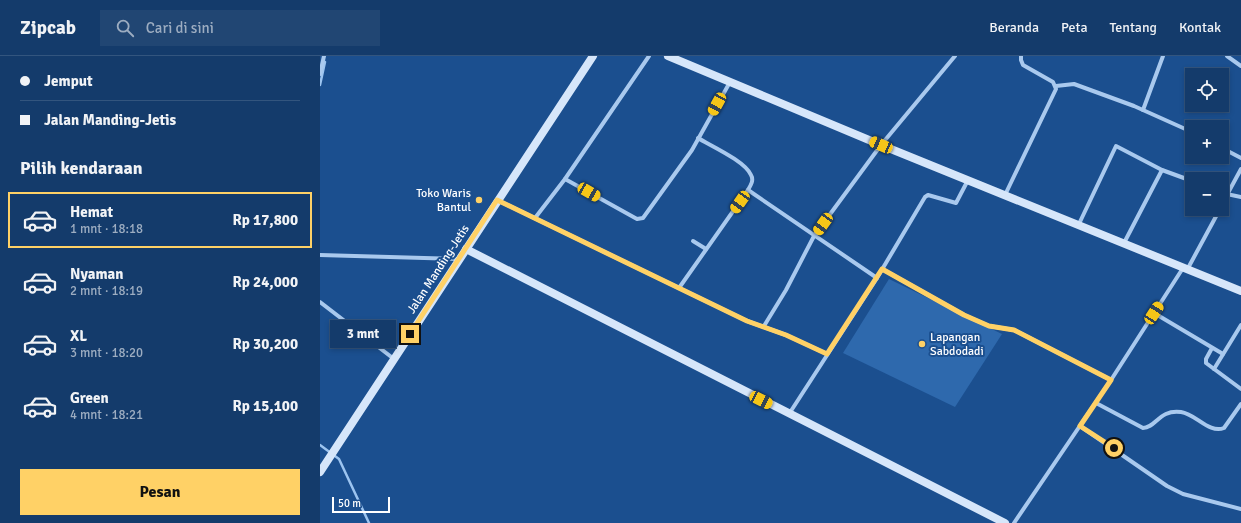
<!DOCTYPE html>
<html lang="id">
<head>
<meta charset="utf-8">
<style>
  body { margin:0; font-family:Signika,sans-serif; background:#214673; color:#f1f3f6; height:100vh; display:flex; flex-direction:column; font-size:15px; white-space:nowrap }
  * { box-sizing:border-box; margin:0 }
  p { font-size:13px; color:#9dadc1 }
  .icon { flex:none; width:22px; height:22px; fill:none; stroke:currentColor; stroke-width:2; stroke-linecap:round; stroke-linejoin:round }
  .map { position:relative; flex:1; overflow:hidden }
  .details { display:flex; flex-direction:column; background:#143b6b; width:320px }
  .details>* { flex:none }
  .banner { display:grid; align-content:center; height:88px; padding:0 20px; background:#143b6b }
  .controls { position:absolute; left:865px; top:12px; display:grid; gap:8px }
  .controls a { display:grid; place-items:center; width:44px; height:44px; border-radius:0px; background:#143b6b; box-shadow:0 2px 6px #0003,0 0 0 1px #33557e; font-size:20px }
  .scale { position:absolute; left:12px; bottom:10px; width:58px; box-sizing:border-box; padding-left:4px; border:2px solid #fff; border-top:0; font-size:11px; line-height:14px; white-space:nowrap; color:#fff; -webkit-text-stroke:3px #1b4f8f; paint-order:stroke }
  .end { position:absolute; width:18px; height:18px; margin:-9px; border:5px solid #ffd166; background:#111; box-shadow:0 0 0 2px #111 }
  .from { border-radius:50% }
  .bubble { position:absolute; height:28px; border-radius:0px; background:#143b6b; box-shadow:0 2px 6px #0003,0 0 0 1px #33557e; font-size:13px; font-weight:700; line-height:28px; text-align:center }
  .car { position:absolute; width:12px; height:24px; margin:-12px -6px; border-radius:5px; box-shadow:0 0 3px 1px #0007; background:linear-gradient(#f5c518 24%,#345 0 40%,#f5c518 0 76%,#345 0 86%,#f5c518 0) }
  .banner b { display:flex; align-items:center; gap:14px; height:38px; font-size:15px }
  .banner b+b { border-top:1px solid #33557e }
  .banner i { width:10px; height:10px; background:#f1f3f6 }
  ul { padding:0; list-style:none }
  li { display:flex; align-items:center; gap:12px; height:56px; margin:0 8px 6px; padding:0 12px; border:2px solid transparent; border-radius:0px }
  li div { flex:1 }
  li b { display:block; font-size:15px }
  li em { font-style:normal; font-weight:700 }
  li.active { border-color:#ffd166 }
  li>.icon { width:36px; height:36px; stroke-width:1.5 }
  h2 { padding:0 20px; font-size:18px; line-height:48px }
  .cta { display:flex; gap:8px; margin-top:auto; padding:8px 20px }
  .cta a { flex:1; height:46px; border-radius:0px; background:#ffd166; color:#111; font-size:16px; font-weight:700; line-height:46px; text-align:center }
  header { display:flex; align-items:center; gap:24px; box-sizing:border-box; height:56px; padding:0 20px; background:#143b6b; border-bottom:1px solid #33557e }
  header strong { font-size:19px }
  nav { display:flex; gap:22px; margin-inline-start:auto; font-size:14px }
  .search { width:280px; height:36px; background:#214673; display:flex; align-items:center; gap:10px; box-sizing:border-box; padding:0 14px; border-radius:0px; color:#9dadc1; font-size:15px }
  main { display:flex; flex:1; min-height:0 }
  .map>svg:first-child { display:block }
  .green { fill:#2e69ad }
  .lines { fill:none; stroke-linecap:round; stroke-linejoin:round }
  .stream { stroke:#9cc4f0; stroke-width:2.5 }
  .street { stroke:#a9c9ee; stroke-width:4 }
  .secondary { stroke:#d6e6fa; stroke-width:8 }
  .route { stroke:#ffd166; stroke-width:5 }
  .poi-dot { fill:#ffd166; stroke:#1b4f8f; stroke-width:1.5 }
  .labels { text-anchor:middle; stroke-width:4; stroke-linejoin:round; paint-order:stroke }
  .poi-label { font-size:12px; fill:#fff; stroke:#1b4f8f; text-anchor:end }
  .street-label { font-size:12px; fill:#fff; stroke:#1b4f8f }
</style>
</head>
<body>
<header>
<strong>Zipcab</strong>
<div class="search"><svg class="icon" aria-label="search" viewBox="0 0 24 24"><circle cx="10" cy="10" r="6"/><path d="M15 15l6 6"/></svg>Cari di sini</div>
<nav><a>Beranda</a><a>Peta</a><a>Tentang</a><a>Kontak</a></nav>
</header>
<main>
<section class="details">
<div class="banner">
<b><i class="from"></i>Jemput</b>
<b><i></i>Jalan Manding-Jetis</b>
</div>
<h2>Pilih kendaraan</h2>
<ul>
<li class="active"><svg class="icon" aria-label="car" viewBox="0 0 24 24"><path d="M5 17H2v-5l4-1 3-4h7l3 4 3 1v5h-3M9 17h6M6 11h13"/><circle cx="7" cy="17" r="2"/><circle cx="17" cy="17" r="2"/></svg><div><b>Hemat</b><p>1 mnt · 18:18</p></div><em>Rp 17,800</em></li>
<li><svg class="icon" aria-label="car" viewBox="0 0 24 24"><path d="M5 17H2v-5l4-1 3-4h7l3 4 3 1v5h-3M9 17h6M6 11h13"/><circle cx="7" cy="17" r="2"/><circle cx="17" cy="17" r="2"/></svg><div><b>Nyaman</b><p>2 mnt · 18:19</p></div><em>Rp 24,000</em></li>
<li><svg class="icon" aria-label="car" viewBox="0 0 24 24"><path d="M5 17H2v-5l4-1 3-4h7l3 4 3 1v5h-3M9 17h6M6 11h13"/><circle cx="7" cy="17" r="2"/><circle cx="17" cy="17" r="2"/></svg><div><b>XL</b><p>3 mnt · 18:20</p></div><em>Rp 30,200</em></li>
<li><svg class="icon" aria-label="car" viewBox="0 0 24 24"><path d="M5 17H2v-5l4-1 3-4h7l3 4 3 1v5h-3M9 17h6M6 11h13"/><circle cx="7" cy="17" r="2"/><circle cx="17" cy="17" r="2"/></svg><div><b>Green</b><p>4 mnt · 18:21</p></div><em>Rp 15,100</em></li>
</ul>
<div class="cta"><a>Pesan</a></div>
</section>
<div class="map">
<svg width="921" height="467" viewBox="0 0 921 467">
  <rect width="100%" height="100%" fill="#1b4f8f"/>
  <!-- green -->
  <polygon class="green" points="569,223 682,278 635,351 523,297"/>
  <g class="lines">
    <!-- stream -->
    <g class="stream">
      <polyline points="0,29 5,6"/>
      <polyline points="0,389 19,403 49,467"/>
    </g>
    <!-- street -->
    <g class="street">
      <polyline points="907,0 921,10"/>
      <polyline points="0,18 4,0"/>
      <polyline points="736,30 754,28 814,50 872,76"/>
      <polyline points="823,54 843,0"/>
      <polyline points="902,92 921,102"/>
      <polyline points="245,123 317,163 323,162 372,94 410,26"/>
      <polyline points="428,134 557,222"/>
      <polyline points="902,137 921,141"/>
      <polyline points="685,139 736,33 733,26 703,9 701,4 701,0"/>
      <polyline points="177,144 427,265 466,279 507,298"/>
      <polyline points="902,148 921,113"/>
      <polyline points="215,162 245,123 329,0"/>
      <polyline points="758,170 796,90 842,114 872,125"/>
      <polyline points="373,185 386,193"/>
      <polyline points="804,187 842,114"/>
      <polyline points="0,199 139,203"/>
      <polyline points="562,213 644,259 669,270 694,274 791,324"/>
      <polyline points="867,214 900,153"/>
      <path d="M359 232 428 134C431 129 434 124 431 119 425 105 391 90 378 82"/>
      <polyline points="0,246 74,303"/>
      <polyline points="834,257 903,298"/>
      <polyline points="444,270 466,234 494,180 561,89 635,0"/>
      <polyline points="892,292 886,303 886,307 921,333"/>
      <polyline points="894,313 921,269"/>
      <path d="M776 347 823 372C836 372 839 353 861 356 876 358 889 378 904 372L921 348"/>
      <polyline points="469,358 557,222 605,141 608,139 636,147 648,124"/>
      <polyline points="760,370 847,430 863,438 921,453"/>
      <polyline points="694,467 791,324 863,212"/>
    </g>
    <!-- secondary -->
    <g class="secondary">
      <polyline points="348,0 561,89 921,235"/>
      <polyline points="146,193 685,467"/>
      <polyline points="0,416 273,0"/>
    </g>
  </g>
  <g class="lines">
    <!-- route -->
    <polyline class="route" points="90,278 177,144 427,265 466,279 507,298 562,213 644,259 669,270 694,274 791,324 760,370 794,392"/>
  </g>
  <!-- markers -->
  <g class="poi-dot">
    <circle cx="159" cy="144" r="4"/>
    <circle cx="602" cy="288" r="4"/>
  </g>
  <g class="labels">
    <!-- poi labels -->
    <g class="poi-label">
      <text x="151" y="141">Toko Waris<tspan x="151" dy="14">Bantul</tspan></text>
      <text x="610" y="285" text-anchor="start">Lapangan<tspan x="610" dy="14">Sabdodadi</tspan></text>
    </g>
    <!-- street labels -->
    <g class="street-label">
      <text transform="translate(118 213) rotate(-57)" y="4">Jalan Manding-Jetis</text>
    </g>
  </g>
</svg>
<div class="controls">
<a><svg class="icon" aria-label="locate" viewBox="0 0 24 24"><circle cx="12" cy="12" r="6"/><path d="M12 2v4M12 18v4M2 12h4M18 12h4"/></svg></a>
<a>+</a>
<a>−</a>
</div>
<div class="scale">50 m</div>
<i class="end from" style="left:794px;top:392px"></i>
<i class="end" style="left:90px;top:278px"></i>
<div class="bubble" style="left:10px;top:264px;width:66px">3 mnt</div>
<i class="car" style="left:397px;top:48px;rotate:209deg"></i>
<i class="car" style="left:561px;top:89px;rotate:293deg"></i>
<i class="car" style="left:269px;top:136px;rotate:120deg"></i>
<i class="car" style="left:420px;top:146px;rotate:215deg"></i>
<i class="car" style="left:503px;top:168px;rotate:216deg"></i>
<i class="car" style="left:834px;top:257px;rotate:33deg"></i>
<i class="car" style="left:441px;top:344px;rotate:117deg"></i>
</div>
</main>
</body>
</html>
